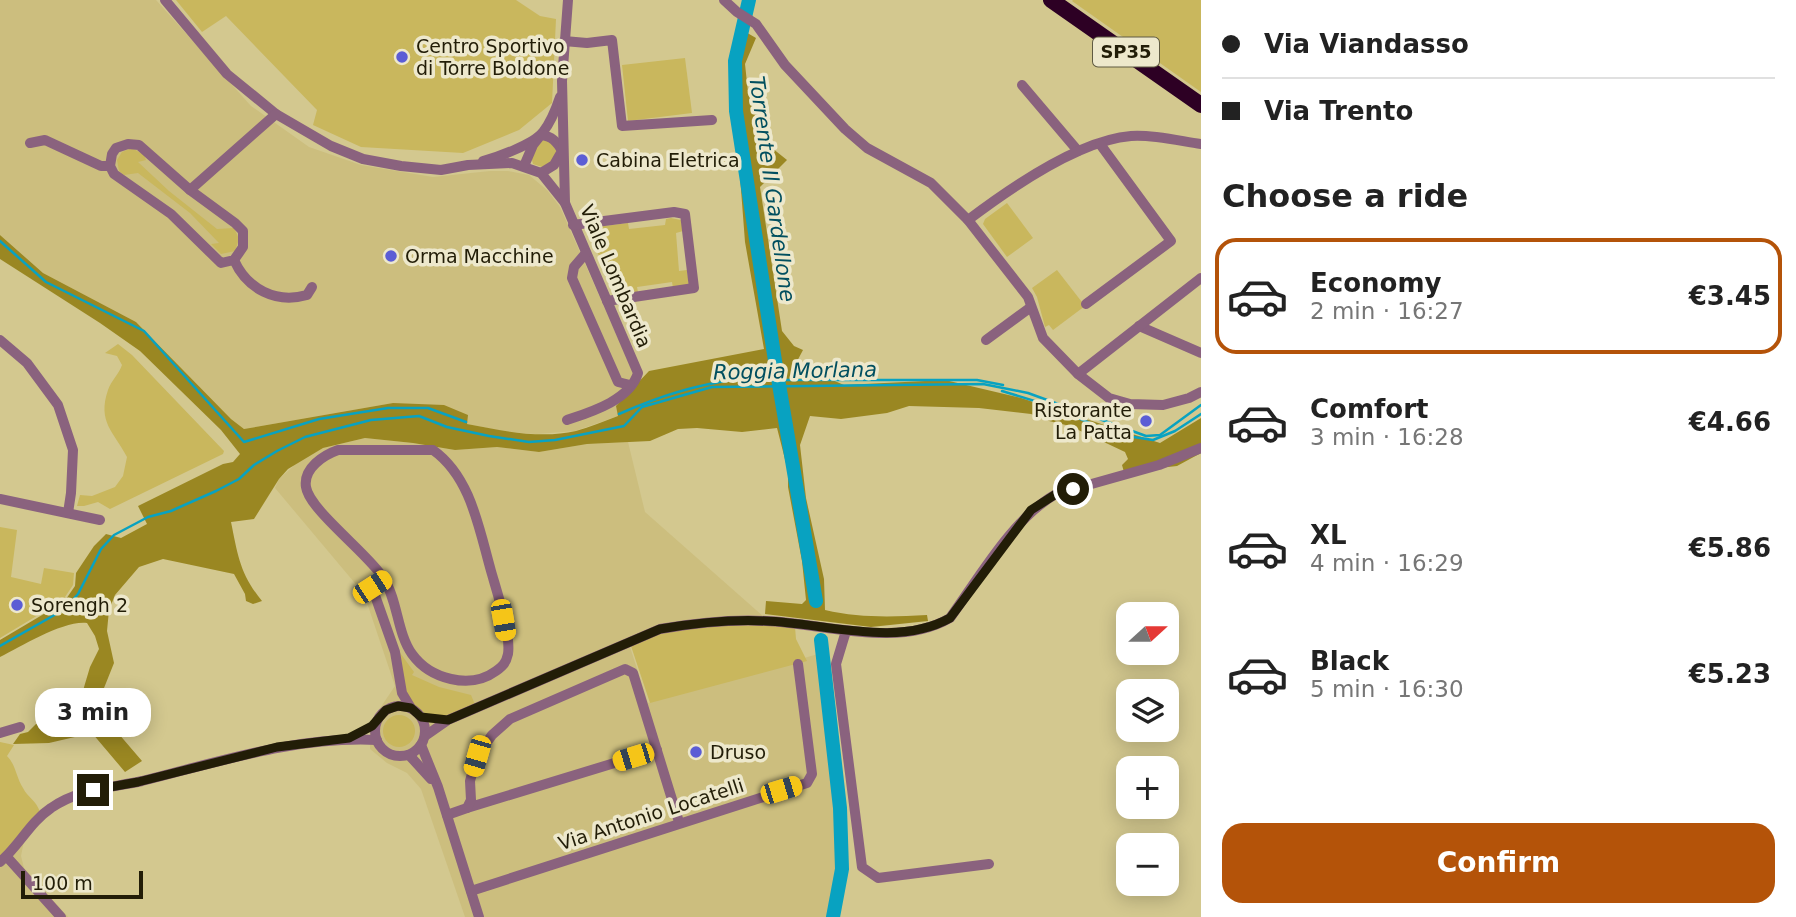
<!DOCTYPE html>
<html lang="en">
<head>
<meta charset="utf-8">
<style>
  body { margin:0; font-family:"DejaVu Sans",sans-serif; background:#f2f2f2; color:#222; height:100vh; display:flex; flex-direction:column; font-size:26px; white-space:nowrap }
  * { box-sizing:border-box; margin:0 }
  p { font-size:23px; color:#767676 }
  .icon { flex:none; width:38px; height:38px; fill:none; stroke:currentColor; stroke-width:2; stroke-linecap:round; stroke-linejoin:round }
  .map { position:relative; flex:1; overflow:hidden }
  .details { display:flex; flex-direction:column; background:#fff; width:595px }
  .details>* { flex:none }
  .hud { display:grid; align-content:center; height:154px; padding:0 21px; background:#fff }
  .needle { width:46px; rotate:69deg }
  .buttons { position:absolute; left:1116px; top:602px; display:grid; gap:14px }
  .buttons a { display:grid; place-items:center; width:63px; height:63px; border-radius:14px; background:#fff; box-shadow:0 4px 18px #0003; font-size:35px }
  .scale { position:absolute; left:21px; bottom:18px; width:122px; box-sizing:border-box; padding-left:7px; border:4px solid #221d07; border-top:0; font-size:19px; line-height:24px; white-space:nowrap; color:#221d07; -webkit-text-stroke:5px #ede8cc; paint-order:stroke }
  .end { position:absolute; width:32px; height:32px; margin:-16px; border:9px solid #221d07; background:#fff; box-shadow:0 0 0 4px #fff }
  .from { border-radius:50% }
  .bubble { position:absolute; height:49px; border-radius:21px; background:#fff; box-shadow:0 4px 18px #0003; font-size:23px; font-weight:800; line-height:49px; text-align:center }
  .car { position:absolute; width:21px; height:42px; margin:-21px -10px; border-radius:9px; box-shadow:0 0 5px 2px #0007; background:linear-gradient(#f5c518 24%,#345 0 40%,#f5c518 0 76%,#345 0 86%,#f5c518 0) }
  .hud b { display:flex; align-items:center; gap:24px; height:66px; font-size:26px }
  .hud b+b { border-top:2px solid #e0e0e0 }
  .hud i { width:18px; height:18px; background:#222 }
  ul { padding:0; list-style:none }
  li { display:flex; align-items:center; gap:21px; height:116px; margin:0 14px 10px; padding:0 7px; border:4px solid transparent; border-radius:21px }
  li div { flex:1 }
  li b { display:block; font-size:26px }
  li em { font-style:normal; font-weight:800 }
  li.active { border-color:#b45309 }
  li>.icon { width:63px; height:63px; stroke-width:1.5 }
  h2 { padding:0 21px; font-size:32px; line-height:84px }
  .button { display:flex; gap:14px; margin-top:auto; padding:14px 21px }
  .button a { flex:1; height:80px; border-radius:21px; background:#b45309; color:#fff; font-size:28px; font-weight:800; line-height:80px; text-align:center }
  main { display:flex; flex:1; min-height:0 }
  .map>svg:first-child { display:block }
  .built { fill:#ccbe7e }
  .green { fill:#c9b75d }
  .forest { fill:#9a8722 }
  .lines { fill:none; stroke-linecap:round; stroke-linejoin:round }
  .stream { stroke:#08a2c1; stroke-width:2.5 }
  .river { stroke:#08a2c1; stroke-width:14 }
  .minor { stroke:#8a627e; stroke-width:10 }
  .highway { stroke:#2d0024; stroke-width:16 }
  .route { stroke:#221d07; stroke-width:9 }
  .poi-dot { fill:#5b5dd5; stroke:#ede8cc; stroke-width:2.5 }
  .labels { text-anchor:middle; stroke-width:7; stroke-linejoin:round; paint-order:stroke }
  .shield { fill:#ede8cc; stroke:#5f5a42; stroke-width:2 }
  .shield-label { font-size:18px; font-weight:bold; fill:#221d07 }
  .poi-label { font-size:19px; fill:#221d07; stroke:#ede8cc; text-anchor:start }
  .street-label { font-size:19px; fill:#221d07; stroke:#ede8cc }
  .water-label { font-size:21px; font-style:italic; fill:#014f5f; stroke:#ede8cc }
</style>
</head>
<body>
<main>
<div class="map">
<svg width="1201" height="917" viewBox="0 0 1201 917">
  <rect width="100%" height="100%" fill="#d3c88f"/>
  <!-- built -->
  <g class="built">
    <polygon points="0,0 156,0 251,106 309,147 361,165 433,177 490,171 508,171 529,175 547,190 560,207 638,384 618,416 575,431 536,434 508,432 467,424 393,403 244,429 231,419 136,322 43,273 0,235"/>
    <polygon points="365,438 413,443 455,450 497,447 539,452 587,444 628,442 645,512 772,624 630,647 648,703 818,654 840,798 843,847 838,907 835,917 465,917 421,789 407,773 387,763 370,749 370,723 395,686 364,594 275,488 279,479 299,461 323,448"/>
    <polygon points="27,826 21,856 24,868 68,917 0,917 0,860"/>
  </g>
  <!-- green -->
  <g class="green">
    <polygon points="176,0 516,0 540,16 556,19 552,103 519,130 463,153 361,147 313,125 317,110 226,16 202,32"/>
    <polygon points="1073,0 1201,0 1201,92 1072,1"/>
    <polygon points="685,58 692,113 628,121 622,65"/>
    <polygon points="542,139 550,141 557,152 553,161 542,167 533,164 531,156"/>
    <polygon points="132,148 144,155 146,160 138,162 169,191 217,229 234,228 239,239 235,251 221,254 211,244 219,243 190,213 138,173 124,175 119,171 117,160 122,152"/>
    <polygon points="1007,203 1033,238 1007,257 983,224 985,219"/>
    <polygon points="671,218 681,220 683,231 676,233 679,271 687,270 689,285 673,288 672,282 637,287 638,292 616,295 589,233 589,228 628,223 629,229 665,225 666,219"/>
    <polygon points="1057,270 1085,306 1053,330 1049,325 1045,327 1037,297 1032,288"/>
    <path d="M118 344 132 355 224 451 223 454 110 509 98 502 84 506H77L80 495 92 496 115 487 123 476 127 457C114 432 97 422 108 390 111 381 119 374 122 365L117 356 105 353Z"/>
    <polygon points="0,527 17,530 11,577 41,584 44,568 74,573 73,585 63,600 0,638"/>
    <polygon points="724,622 795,627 796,639 807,661 650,703 630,643 649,636"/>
    <path d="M398 650 414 672 412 675 439 687 471 695 476 707C447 716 436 722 409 704Z"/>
    <circle cx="399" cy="731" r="16"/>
    <path d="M0 742 14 745 7 756C16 765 16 777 23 788 28 798 36 800 40 812L0 860Z"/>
  </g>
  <!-- forest -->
  <path class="forest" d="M737 27 756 38 745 64 748 92 769 118 757 136 787 160 760 187 782 331 794 346 803 350 794 367 823 376 844 385 945 380 1021 398 1160 443 1201 418V453L1177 466 1124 472 1122 465 1128 459 1125 452 1070 426 1049 421 1031 414 979 408 909 406 887 413 841 419 810 416 800 445 806 498 824 579 825 610C859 618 892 617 927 615L928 621 871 627 765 614 766 601 802 604 806 600 802 561 788 487V471L777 428 742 432 697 428 678 429 650 441 587 444 539 452 497 447 455 450 413 443 365 438 323 448 288 469 279 479 254 519 231 522C238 556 240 574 262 601L253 604 246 601 245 594 234 574 163 559 139 567 115 595 109 610 107 631 114 663 102 693 103 707 118 733 142 761 125 772 92 733 49 743 13 744 20 734 28 732 36 724 71 714 79 704 90 667 99 649 95 636 87 623C64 620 22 646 0 657V640L64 602 75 586 76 573 94 546 106 534 121 538 147 524 138 506 223 464 233 462 240 454 221 430 140 351 100 323 0 259V235L43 273 136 322 231 419 244 429 393 403 444 405 468 415 467 424C503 431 541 439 576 431 590 427 604 421 618 416L616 406 649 371 764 349 745 242 732 72Z"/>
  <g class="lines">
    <!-- stream -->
    <g class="stream">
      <polyline points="0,241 46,282 144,331 244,442 319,419 388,408 428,408 466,422"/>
      <polyline points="1002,391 1054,407 1114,434 1153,440 1175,431 1201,414"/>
      <path d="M619 414C655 398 694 385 733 380H977L1003 385"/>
      <polyline points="0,646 65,609 78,594 101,549 114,535 148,517 171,511 216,491 239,479 254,465 277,451 305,437 371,420 419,416 447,427 489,436 529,442 555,440 624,426 642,407 712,387 983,384 1028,393 1146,436 1160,435 1201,405"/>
    </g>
    <!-- river -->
    <g class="river">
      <polyline points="749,0 735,61 736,111 776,367 816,601"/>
      <polyline points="821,640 840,808 842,869 833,917"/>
    </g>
    <!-- minor -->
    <g class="minor">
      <path d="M165 0 227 74 276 114 331 146 363 159 401 166 441 170 468 165 512 163 541 173 565 203 638 373C630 400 591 412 567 420"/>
      <polyline points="724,0 737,12 756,24 785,65 845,129 867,148 931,183 968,220 1028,297 1043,338 1078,374 1109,398 1130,404 1163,405 1189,398 1201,392"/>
      <polyline points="564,41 587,43 612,40 622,126 712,120"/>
      <polyline points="1022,85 1078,151"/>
      <polyline points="30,143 45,140 101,166 110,166 114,174 171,214 221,263 234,260 243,247 243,231 235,223 190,190 139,145 128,144 116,148 112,154 110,166"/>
      <path d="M483 161C498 157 534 144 543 132 551 122 556 109 560 97"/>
      <path d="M524 166 533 145 541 135C552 136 557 142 562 151L554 165 541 173"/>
      <polyline points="190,190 276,114"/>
      <polyline points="565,203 562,81 568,0"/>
      <path d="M968 220C1009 189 1080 140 1131 136 1151 134 1180 141 1201 144"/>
      <polyline points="573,225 674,212 685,214 694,288 607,301"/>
      <polyline points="586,253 574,267 572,278 618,382 630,385"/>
      <path d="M234 260C247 289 276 304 307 295L312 287"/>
      <polyline points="1086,304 1171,241 1100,144"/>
      <polyline points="1139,326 1201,353"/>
      <polyline points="0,340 27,363 58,405 73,450 71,493 68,513"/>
      <polyline points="986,340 1031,307"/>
      <polyline points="1078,374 1201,278"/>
      <path d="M338 450H433C471 477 479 529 491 571 497 592 511 634 508 654 506 663 503 666 496 671 470 690 430 679 412 654 397 633 398 601 384 579 371 556 309 510 306 487 303 468 324 455 338 450Z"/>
      <polyline points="0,499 100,520"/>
      <polyline points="384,579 372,587 395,652 402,693 411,708"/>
      <polyline points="846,631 836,664 862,867 878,878 989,864"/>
      <circle cx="400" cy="731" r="25"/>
      <polyline points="0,733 20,727"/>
      <path d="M425 736 448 720 660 629C695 623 730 619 766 621 823 623 897 649 950 618 979 578 1013 518 1056 494L1159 465 1201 448"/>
      <polyline points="421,745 438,787 479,917"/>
      <polyline points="409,755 431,779"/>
      <polyline points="467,808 657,750"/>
      <polyline points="447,815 467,808 471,800 470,781 477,756 492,735 510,719 625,669 633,673 679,822"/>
      <polyline points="7,857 61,917"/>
      <path d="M0 862C19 846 30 822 51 808 78 789 110 788 142 781 219 762 296 736 377 740"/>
      <polyline points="471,891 807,783 812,774 798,664"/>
    </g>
    <!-- highway -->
    <polyline class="highway" points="1051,0 1201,105"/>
  </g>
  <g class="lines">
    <!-- route -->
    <path class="route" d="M93 790 138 782 277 747 349 738 372 726 386 710 398 706 411 708 421 717 448 720 660 629C695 623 730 619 766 621 824 623 897 648 950 618L1031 510 1056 494 1073 489"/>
  </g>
  <!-- markers -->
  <g class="poi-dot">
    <circle cx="402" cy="57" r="7"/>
    <circle cx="582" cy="160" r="7"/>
    <circle cx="391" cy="256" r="7"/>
    <circle cx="1146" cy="421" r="7"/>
    <circle cx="17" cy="605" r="7"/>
    <circle cx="696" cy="752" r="7"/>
  </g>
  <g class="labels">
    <!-- shield labels -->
    <rect class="shield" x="1093" y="37.5" width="66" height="29" rx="5"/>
    <g class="shield-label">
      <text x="1126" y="58">SP35</text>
    </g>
    <!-- poi labels -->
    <g class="poi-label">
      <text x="416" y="53">Centro Sportivo<tspan x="416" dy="22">di Torre Boldone</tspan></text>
      <text x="596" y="167">Cabina Eletrica</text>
      <text x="405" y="263">Orma Macchine</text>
      <text x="1132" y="417" text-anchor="end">Ristorante<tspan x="1132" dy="22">La Patta</tspan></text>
      <text x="31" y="612">Sorengh 2</text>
      <text x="710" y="759">Druso</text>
    </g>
    <!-- street labels -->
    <g class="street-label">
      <text transform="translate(616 276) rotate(67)" y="7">Viale Lombardia</text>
      <text transform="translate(651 814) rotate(-18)" y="7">Via Antonio Locatelli</text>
    </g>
    <!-- water labels -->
    <g class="water-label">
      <text transform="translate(772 189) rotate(82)" y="7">Torrente Il Gardellone</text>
      <text transform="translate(795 371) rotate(-1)" y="7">Roggia Morlana</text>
    </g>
  </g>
</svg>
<div class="buttons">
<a><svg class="needle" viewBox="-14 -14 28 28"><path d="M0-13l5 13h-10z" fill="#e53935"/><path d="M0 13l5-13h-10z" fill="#767676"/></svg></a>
<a><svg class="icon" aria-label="layers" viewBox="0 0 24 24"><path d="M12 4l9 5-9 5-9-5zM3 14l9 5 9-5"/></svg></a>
<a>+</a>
<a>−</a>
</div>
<div class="scale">100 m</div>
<i class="end from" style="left:1073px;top:489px"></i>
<i class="end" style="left:93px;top:790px"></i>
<div class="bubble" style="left:35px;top:688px;width:116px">3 min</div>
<i class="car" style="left:372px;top:587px;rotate:57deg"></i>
<i class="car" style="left:503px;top:620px;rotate:170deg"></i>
<i class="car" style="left:477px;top:756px;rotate:196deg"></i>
<i class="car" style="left:633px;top:757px;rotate:253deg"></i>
<i class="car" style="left:781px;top:790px;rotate:73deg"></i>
</div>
<section class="details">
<div class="hud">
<b><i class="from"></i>Via Viandasso</b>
<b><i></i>Via Trento</b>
</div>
<h2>Choose a ride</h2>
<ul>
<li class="active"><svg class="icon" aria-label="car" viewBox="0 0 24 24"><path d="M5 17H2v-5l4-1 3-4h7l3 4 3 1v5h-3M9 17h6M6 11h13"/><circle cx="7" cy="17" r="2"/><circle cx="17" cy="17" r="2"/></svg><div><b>Economy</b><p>2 min · 16:27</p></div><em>€3.45</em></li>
<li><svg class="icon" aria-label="car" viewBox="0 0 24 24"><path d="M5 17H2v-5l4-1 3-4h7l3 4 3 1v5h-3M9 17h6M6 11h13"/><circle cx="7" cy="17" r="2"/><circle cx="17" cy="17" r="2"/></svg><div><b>Comfort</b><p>3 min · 16:28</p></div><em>€4.66</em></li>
<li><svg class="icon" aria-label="car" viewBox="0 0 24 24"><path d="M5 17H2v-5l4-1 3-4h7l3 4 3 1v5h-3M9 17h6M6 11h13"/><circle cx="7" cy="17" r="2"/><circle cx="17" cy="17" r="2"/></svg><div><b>XL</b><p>4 min · 16:29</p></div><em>€5.86</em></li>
<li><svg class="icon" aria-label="car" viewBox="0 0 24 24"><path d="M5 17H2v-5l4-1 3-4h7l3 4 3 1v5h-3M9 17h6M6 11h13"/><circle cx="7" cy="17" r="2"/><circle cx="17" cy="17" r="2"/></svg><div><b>Black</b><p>5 min · 16:30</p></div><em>€5.23</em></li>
</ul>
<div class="button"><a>Confirm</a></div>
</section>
</main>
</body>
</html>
